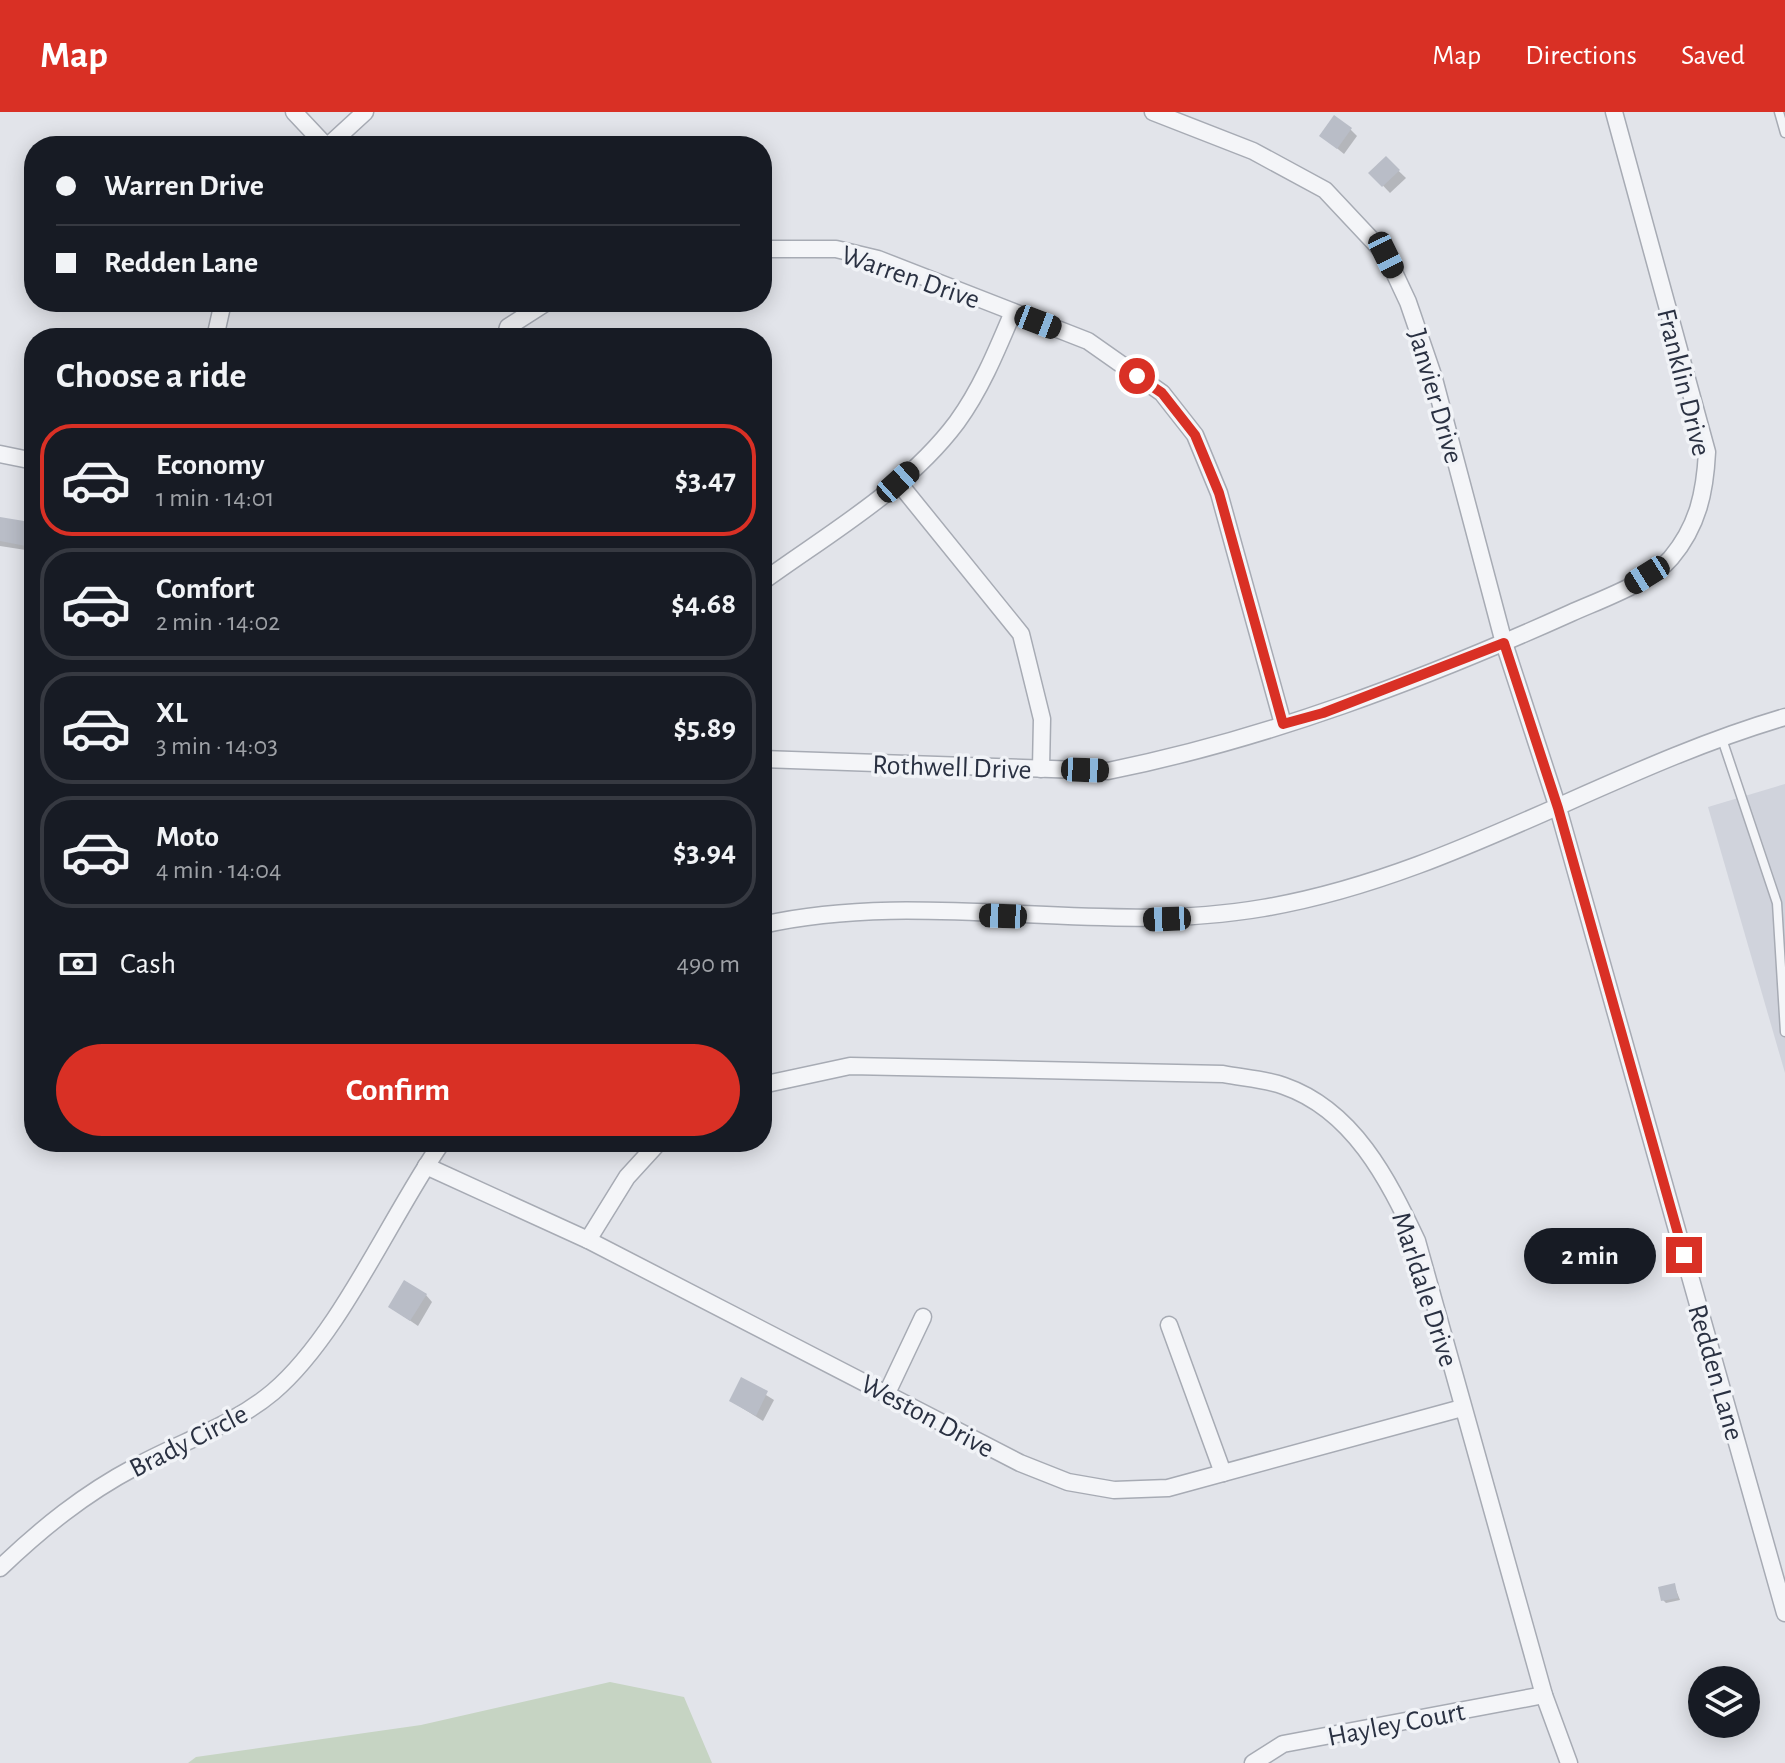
<!DOCTYPE html>
<html lang="en">
<head>
<meta charset="utf-8">
<style>
  body { margin:0; font-family:"Alegreya Sans",sans-serif; background:#20242c; color:#f1f3f6; height:100vh; display:flex; flex-direction:column; font-size:30px; white-space:nowrap }
  * { box-sizing:border-box; margin:0 }
  p { font-size:26px; color:#9ea1a6 }
  .icon { flex:none; width:44px; height:44px; fill:none; stroke:currentColor; stroke-width:2; stroke-linecap:round; stroke-linejoin:round }
  .map { position:relative; flex:1; overflow:hidden }
  .drawer { position:absolute; left:24px; top:216px; width:748px; height:824px; display:flex; flex-direction:column; background:#171b24; border-radius:32px; box-shadow:0 4px 20px #0003 }
  .drawer>* { flex:none }
  .guide { position:absolute; left:24px; top:24px; width:748px; height:176px; border-radius:32px; box-shadow:0 4px 20px #0003; display:grid; align-content:center; height:176px; padding:0 32px; background:#171b24 }
  .tools { position:absolute; left:1688px; top:1554px; display:grid; gap:16px }
  .tools a { display:grid; place-items:center; width:72px; height:72px; border-radius:50%; background:#171b24; box-shadow:0 4px 20px #0003; font-size:40px }
  .end { position:absolute; width:36px; height:36px; margin:-18px; border:10px solid #d93025; background:#fff; box-shadow:0 0 0 4px #fff }
  .from { border-radius:50% }
  .bubble { position:absolute; height:56px; border-radius:28px; background:#171b24; box-shadow:0 4px 20px #0003; font-size:26px; font-weight:700; line-height:56px; text-align:center }
  .car { position:absolute; width:24px; height:48px; margin:-24px -12px; border-radius:10px; box-shadow:0 0 6px 2px #0007; background:linear-gradient(#222 24%,#8ab4d8 0 40%,#222 0 76%,#8ab4d8 0 86%,#222 0) }
  .guide b { display:flex; align-items:center; gap:28px; height:76px; font-size:30px }
  .guide b+b { border-top:2px solid #363941 }
  .guide i { width:20px; height:20px; background:#f1f3f6 }
  ul { padding:0; list-style:none }
  li { display:flex; align-items:center; gap:24px; height:112px; margin:0 16px 12px; padding:0 16px; border:4px solid #363941; border-radius:32px }
  li div { flex:1 }
  li b { display:block; font-size:30px }
  li em { font-style:normal; font-weight:700 }
  li.active { border-color:#d93025 }
  li>.icon { width:72px; height:72px; stroke-width:1.5 }
  h2 { padding:0 32px; font-size:36px; line-height:96px }
  .pay { display:flex; align-items:center; gap:20px; height:88px; padding:0 32px; font-size:30px }
  .pay p { margin-inline-start:auto }
  .primary-button { display:flex; gap:16px; margin-top:auto; padding:16px 32px }
  .primary-button a { flex:1; height:92px; border-radius:48px; background:#d93025; color:#fff; font-size:32px; font-weight:700; line-height:92px; text-align:center }
  header { display:flex; align-items:center; gap:48px; box-sizing:border-box; height:112px; padding:0 40px; background:#d93025; color:#fff }
  header strong { font-size:38px }
  nav { display:flex; gap:44px; margin-inline-start:auto; font-size:28px }
  .map>svg:first-child { display:block }
  .built { fill:#d0d3dc }
  .green { fill:#c6d4c3 }
  .shadow { fill:#0003 }
  .building { fill:#b9bdc7 }
  .lines { fill:none; stroke-linecap:round; stroke-linejoin:round }
  .lane-casing { stroke:#a7abb4; stroke-width:11 }
  .street-casing { stroke:#a7abb4; stroke-width:19 }
  .lane { stroke:#f4f5f8; stroke-width:8 }
  .street { stroke:#f4f5f8; stroke-width:16 }
  .route { stroke:#d93025; stroke-width:10 }
  .labels { text-anchor:middle; stroke-width:7; stroke-linejoin:round; paint-order:stroke }
  .street-label { font-size:28px; fill:#2a3142; stroke:#f1f3f7 }
</style>
</head>
<body>
<header>
<strong>Map</strong>
<nav><a>Map</a><a>Directions</a><a>Saved</a></nav>
</header>
<div class="map">
<svg width="1785" height="1651" viewBox="0 0 1785 1651">
  <rect width="100%" height="100%" fill="#e2e4ea"/>
  <!-- built -->
  <polygon class="built" points="1785,672 1785,961 1708,695"/>
  <!-- green -->
  <polygon class="green" points="610,1570 684,1585 712,1651 188,1651 196,1645 421,1613"/>
  <!-- shadow -->
  <g class="shadow">
    <polygon points="1350,17 1357,24 1344,42 1322,24"/>
    <polygon points="1386,47 1406,66 1390,81 1371,61"/>
    <polygon points="0,407 29,412 34,417 32,439 0,434"/>
    <polygon points="426,1183 432,1190 418,1214 390,1195"/>
    <polygon points="742,1268 774,1288 763,1309 731,1289"/>
    <polygon points="1674,1473 1680,1488 1666,1491 1663,1488"/>
  </g>
  <!-- building -->
  <g class="building">
    <polygon points="1334,3 1352,16 1337,37 1319,24"/>
    <polygon points="1386,44 1400,58 1382,75 1368,61"/>
    <polygon points="0,405 30,410 26,434 0,429"/>
    <polygon points="404,1168 427,1182 410,1209 388,1195"/>
    <polygon points="741,1265 768,1279 756,1304 729,1289"/>
    <polygon points="1675,1471 1678,1486 1661,1489 1658,1475"/>
  </g>
  <g class="lines">
    <!-- lane casing -->
    <g class="lane-casing">
      <g id="lane">
        <polyline points="1779,0 1785,21"/>
        <polyline points="1721,624 1777,791 1785,920"/>
      </g>
    </g>
    <!-- street casing -->
    <g class="street-casing">
      <g id="street">
        <polyline points="294,0 326,34"/>
        <polyline points="1153,0 1253,39 1325,78 1386,143 1408,190 1433,263 1504,531 1558,696 1785,1501"/>
        <polyline points="328,34 365,0"/>
        <polyline points="762,137 836,137 878,147 1088,229 1162,281 1195,323 1219,381 1283,612"/>
        <polyline points="215,226 223,190"/>
        <polyline points="505,226 508,215 547,190"/>
        <polyline points="0,342 34,349"/>
        <polyline points="898,370 1021,522 1042,607 1041,657"/>
        <path d="M762 470C828 422 907 377 957 310 981 277 997 238 1013 200"/>
        <path d="M762 647 1108 659C1267 627 1422 568 1571 501 1600 488 1651 470 1671 446 1698 414 1705 380 1707 340L1614 0"/>
        <path d="M762 813C923 776 1096 825 1263 796 1448 765 1607 657 1785 605"/>
        <path d="M762 973 850 954 1223 962C1243 966 1265 967 1284 974 1353 998 1388 1067 1417 1129L1544 1583 1569 1651"/>
        <polyline points="426,1054 588,1128 1020,1351 1068,1370 1114,1378 1168,1376 1462,1296"/>
        <polyline points="588,1128 627,1065 659,1030"/>
        <polyline points="1169,1213 1223,1361"/>
        <polyline points="887,1281 923,1205"/>
        <path d="M0 1456C42 1416 84 1382 135 1355 182 1329 231 1315 273 1280 340 1223 390 1105 442 1030"/>
        <polyline points="1253,1651 1283,1632 1544,1583"/>
      </g>
    </g>
    <!-- lane -->
    <use href="#lane" class="lane"/>
    <!-- street -->
    <use href="#street" class="street"/>
  </g>
  <g class="lines">
    <!-- route -->
    <polyline class="route" points="1137,264 1162,281 1195,323 1219,381 1283,612 1323,601 1504,531 1558,696 1684,1143"/>
  </g>
  <g class="labels">
    <!-- street labels -->
    <g class="street-label">
      <text transform="translate(911 164) rotate(19)" y="10">Warren Drive</text>
      <text transform="translate(1685 270) rotate(76)" y="10">Franklin Drive</text>
      <text transform="translate(1437 284) rotate(74)" y="10">Janvier Drive</text>
      <text transform="translate(952 654) rotate(2)" y="10">Rothwell Drive</text>
      <text transform="translate(1426 1177) rotate(72)" y="10">Marldale Drive</text>
      <text transform="translate(1717 1260) rotate(74)" y="10">Redden Lane</text>
      <text transform="translate(928 1303) rotate(28)" y="10">Weston Drive</text>
      <text transform="translate(188 1328) rotate(-27)" y="10">Brady Circle</text>
      <text transform="translate(1396 1611) rotate(-11)" y="10">Hayley Court</text>
    </g>
  </g>
</svg>
<div class="tools">
<a><svg class="icon" aria-label="layers" viewBox="0 0 24 24"><path d="M12 4l9 5-9 5-9-5zM3 14l9 5 9-5"/></svg></a>
</div>
<i class="end from" style="left:1137px;top:264px"></i>
<i class="end" style="left:1684px;top:1143px"></i>
<div class="bubble" style="left:1524px;top:1116px;width:132px">2 min</div>
<i class="car" style="left:1386px;top:143px;rotate:154deg"></i>
<i class="car" style="left:1038px;top:210px;rotate:111deg"></i>
<i class="car" style="left:898px;top:370px;rotate:48deg"></i>
<i class="car" style="left:1647px;top:463px;rotate:238deg"></i>
<i class="car" style="left:1085px;top:658px;rotate:92deg"></i>
<i class="car" style="left:1003px;top:804px;rotate:272deg"></i>
<i class="car" style="left:1167px;top:807px;rotate:268deg"></i>
<div class="guide">
<b><i class="from"></i>Warren Drive</b>
<b><i></i>Redden Lane</b>
</div>
<section class="drawer">
<h2>Choose a ride</h2>
<ul>
<li class="active"><svg class="icon" aria-label="car" viewBox="0 0 24 24"><path d="M5 17H2v-5l4-1 3-4h7l3 4 3 1v5h-3M9 17h6M6 11h13"/><circle cx="7" cy="17" r="2"/><circle cx="17" cy="17" r="2"/></svg><div><b>Economy</b><p>1 min · 14:01</p></div><em>$3.47</em></li>
<li><svg class="icon" aria-label="car" viewBox="0 0 24 24"><path d="M5 17H2v-5l4-1 3-4h7l3 4 3 1v5h-3M9 17h6M6 11h13"/><circle cx="7" cy="17" r="2"/><circle cx="17" cy="17" r="2"/></svg><div><b>Comfort</b><p>2 min · 14:02</p></div><em>$4.68</em></li>
<li><svg class="icon" aria-label="car" viewBox="0 0 24 24"><path d="M5 17H2v-5l4-1 3-4h7l3 4 3 1v5h-3M9 17h6M6 11h13"/><circle cx="7" cy="17" r="2"/><circle cx="17" cy="17" r="2"/></svg><div><b>XL</b><p>3 min · 14:03</p></div><em>$5.89</em></li>
<li><svg class="icon" aria-label="car" viewBox="0 0 24 24"><path d="M5 17H2v-5l4-1 3-4h7l3 4 3 1v5h-3M9 17h6M6 11h13"/><circle cx="7" cy="17" r="2"/><circle cx="17" cy="17" r="2"/></svg><div><b>Moto</b><p>4 min · 14:04</p></div><em>$3.94</em></li>
</ul>
<div class="pay"><svg class="icon" aria-label="cash" viewBox="0 0 24 24"><path d="M3 7h18v10H3z"/><circle cx="12" cy="12" r="2"/></svg>Cash<p>490 m</p></div>
<div class="primary-button"><a>Confirm</a></div>
</section>
</div>
</body>
</html>
